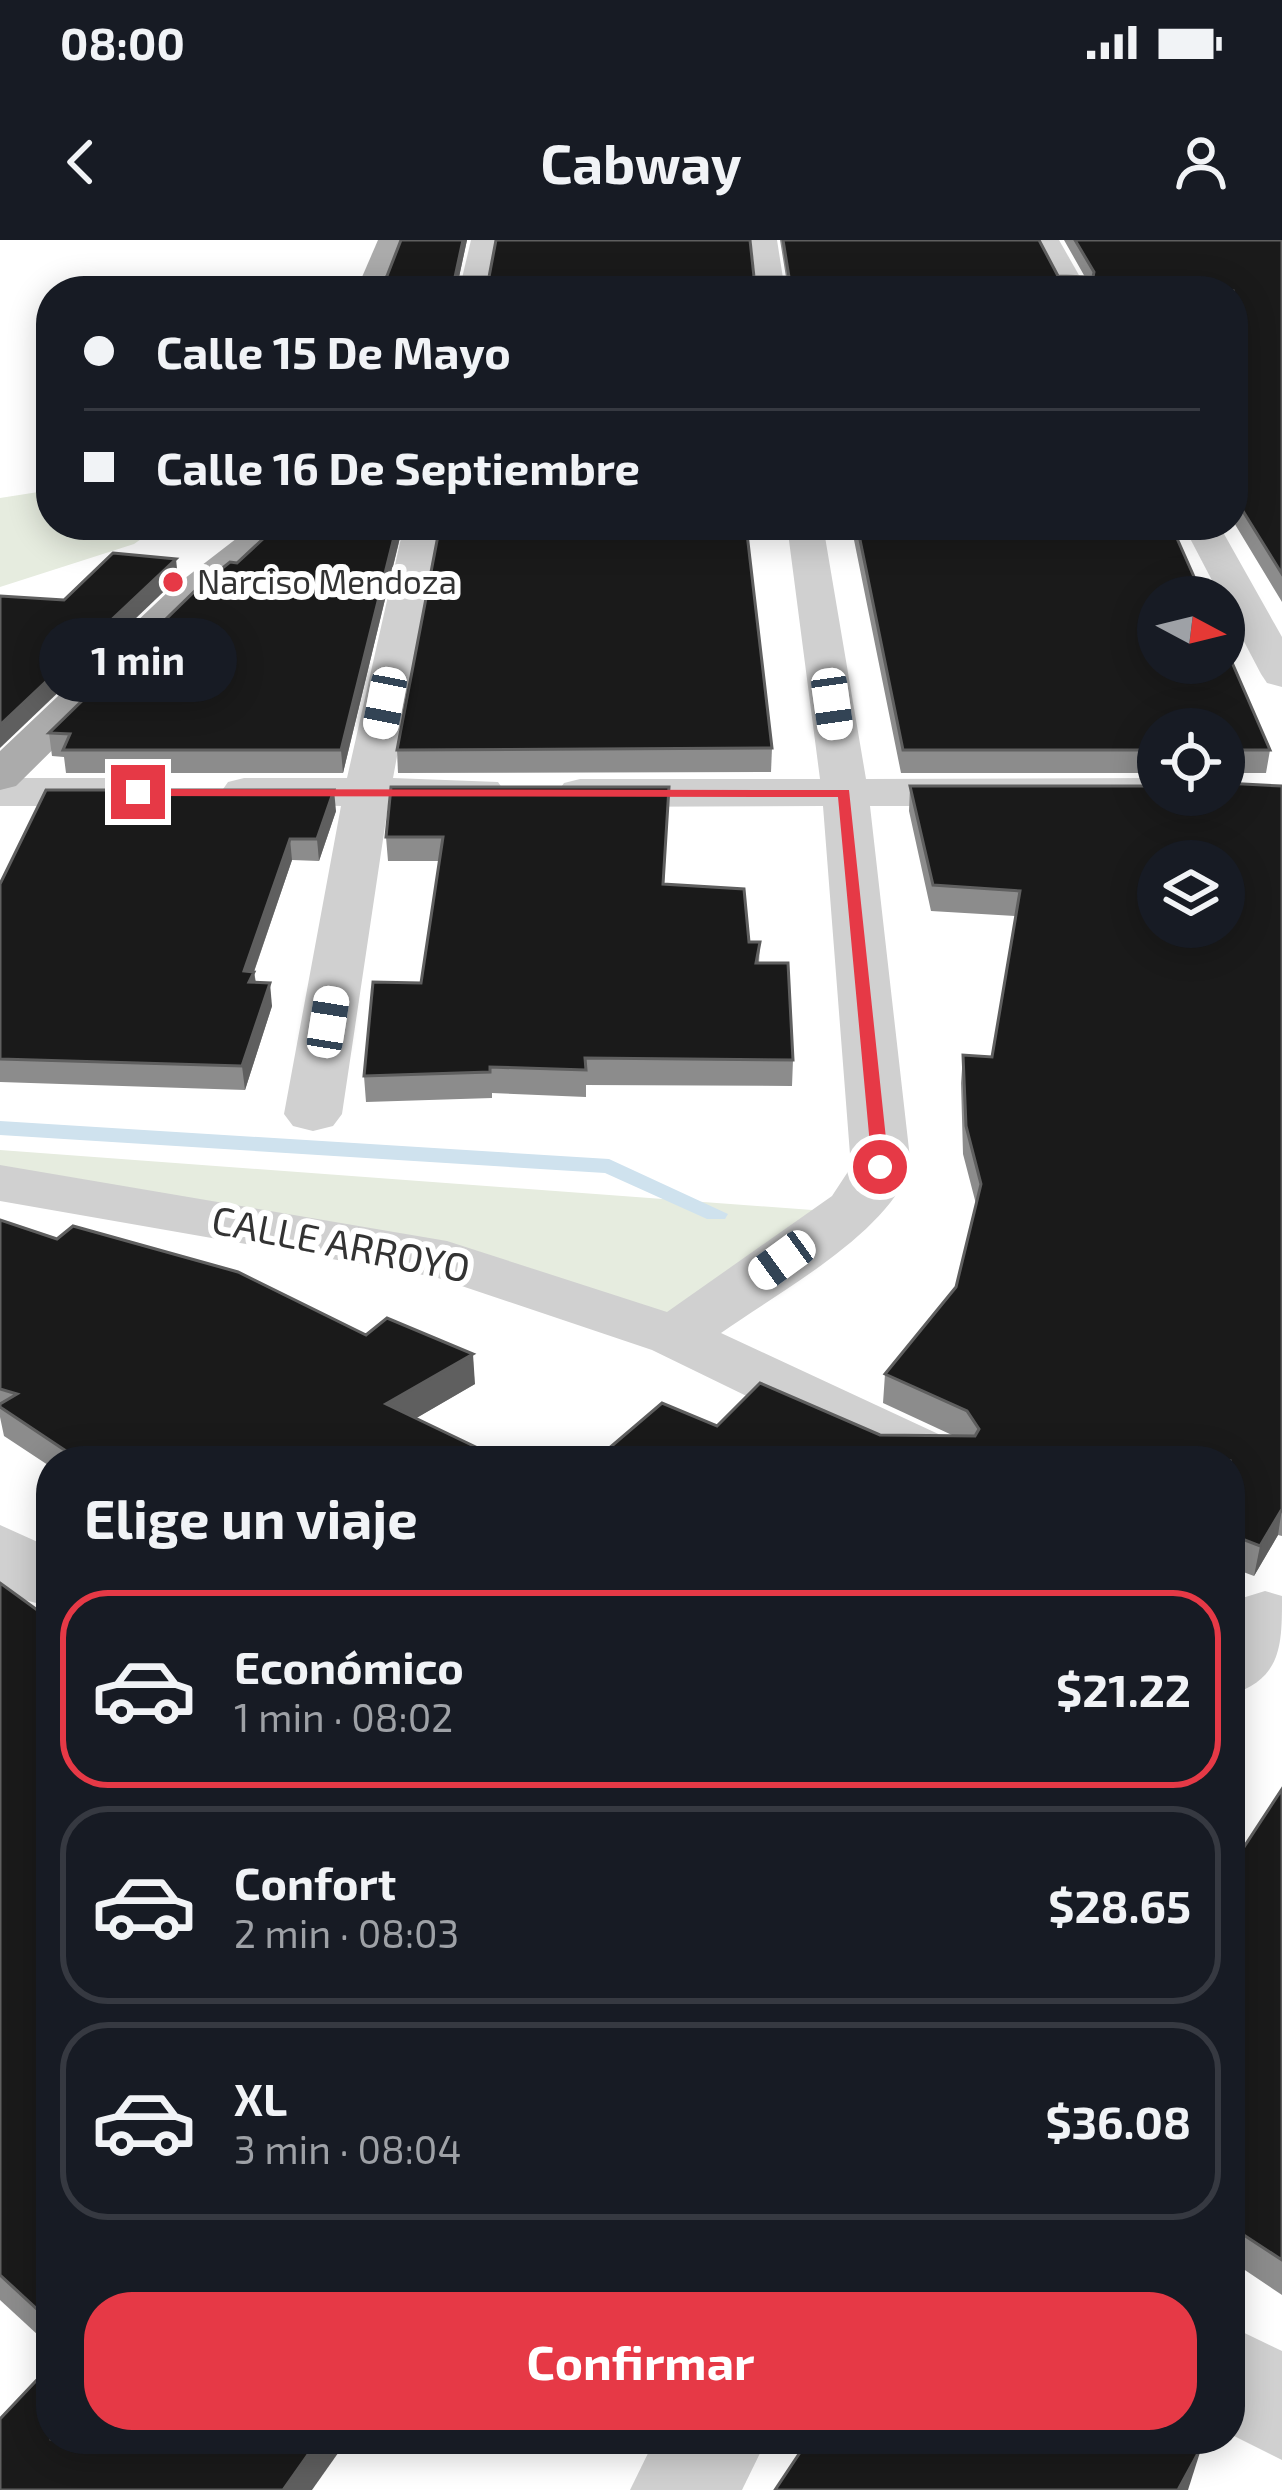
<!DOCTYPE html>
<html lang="es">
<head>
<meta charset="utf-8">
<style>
  body { margin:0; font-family:"Exo 2",sans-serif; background:#20242c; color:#f1f3f6; height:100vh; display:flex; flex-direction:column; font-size:45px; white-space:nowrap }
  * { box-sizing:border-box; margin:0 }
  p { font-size:39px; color:#9ea1a6 }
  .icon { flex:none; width:66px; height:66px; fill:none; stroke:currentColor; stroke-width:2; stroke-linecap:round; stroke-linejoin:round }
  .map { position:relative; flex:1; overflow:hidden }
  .sheet { position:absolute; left:36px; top:1206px; width:1209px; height:1008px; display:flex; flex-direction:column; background:#171b24; border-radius:48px; box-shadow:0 6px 30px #0003 }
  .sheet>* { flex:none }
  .top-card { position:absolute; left:36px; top:36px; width:1212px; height:264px; border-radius:48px; box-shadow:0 6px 30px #0003; display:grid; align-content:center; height:264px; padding:0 48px; background:#171b24 }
  .needle { width:78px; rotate:97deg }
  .tools { position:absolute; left:1137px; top:336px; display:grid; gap:24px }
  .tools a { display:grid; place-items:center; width:108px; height:108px; border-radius:50%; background:#171b24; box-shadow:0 6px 30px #0003; font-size:60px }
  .end { position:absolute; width:54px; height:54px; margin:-27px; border:15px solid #e63946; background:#fff; box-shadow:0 0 0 6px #fff }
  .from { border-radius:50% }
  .bubble { position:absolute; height:84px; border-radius:42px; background:#171b24; box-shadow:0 6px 30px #0003; font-size:39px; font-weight:700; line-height:84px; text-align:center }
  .car { position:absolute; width:36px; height:72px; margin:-36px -18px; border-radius:15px; box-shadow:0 0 9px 3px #0007; background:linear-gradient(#fff 24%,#345 0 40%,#fff 0 76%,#345 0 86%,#fff 0) }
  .top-card b { display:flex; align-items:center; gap:42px; height:114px; font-size:45px }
  .top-card b+b { border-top:3px solid #363941 }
  .top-card i { width:30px; height:30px; background:#f1f3f6 }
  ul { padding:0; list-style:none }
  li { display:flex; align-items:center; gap:36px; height:198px; margin:0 24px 18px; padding:0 24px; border:6px solid #363941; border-radius:48px }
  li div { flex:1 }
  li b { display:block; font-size:45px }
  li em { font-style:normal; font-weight:700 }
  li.selected { border-color:#e63946 }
  li>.icon { width:108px; height:108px; stroke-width:1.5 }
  h2 { padding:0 48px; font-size:54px; line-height:144px }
  .action { display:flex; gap:24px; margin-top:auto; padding:24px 48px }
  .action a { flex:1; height:138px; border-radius:48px; background:#e63946; color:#fff; font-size:48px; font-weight:700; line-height:138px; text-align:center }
  .status { display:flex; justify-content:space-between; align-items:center; height:84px; padding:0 60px; background:#171b24; direction:ltr }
  .status svg { height:33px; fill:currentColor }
  header { display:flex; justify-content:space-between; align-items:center; height:156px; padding:0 48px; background:#171b24; font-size:54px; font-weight:700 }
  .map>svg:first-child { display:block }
  .green { fill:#e6ecdf }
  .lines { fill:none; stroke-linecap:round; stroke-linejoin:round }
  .stream { fill:#cfe2ee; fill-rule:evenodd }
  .minor { fill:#d0d0d0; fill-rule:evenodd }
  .major { fill:#ababab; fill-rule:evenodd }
  .wall { fill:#8c8c8c }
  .shaded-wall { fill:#5f5f5f }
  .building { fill:#1a1a1a; stroke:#5f5f5f; stroke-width:3; fill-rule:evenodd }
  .route { fill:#e63946 }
  .poi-dot { fill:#e63946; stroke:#fff; stroke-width:4.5 }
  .labels { text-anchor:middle; stroke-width:12; stroke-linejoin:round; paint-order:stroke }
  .far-poi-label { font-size:33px; fill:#333; stroke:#fff; text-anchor:start }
  .street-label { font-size:39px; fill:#333; stroke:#fff }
</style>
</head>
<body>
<div class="status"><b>08:00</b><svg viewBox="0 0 49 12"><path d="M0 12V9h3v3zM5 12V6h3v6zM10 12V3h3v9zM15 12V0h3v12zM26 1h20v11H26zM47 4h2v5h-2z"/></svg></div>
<header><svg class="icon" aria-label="back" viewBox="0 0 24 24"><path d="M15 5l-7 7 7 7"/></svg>Cabway<svg class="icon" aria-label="person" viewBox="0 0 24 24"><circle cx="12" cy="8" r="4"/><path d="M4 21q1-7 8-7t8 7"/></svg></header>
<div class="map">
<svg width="1282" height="2250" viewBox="0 0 1282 2250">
  <rect width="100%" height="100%" fill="#fff"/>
  <!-- green -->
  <g class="green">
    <polygon points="51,250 51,285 161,285 134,304 0,347 0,258"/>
    <polygon points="0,910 866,974 699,1092 0,934"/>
  </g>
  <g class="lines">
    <!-- stream -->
    <polygon class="stream" points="0,881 609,919 728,974 725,979 707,979 605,933 0,895"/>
    <!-- minor -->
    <g class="minor">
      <polygon points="471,0 497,0 487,51 459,51"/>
      <polygon points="751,0 777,0 785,51 757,51"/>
      <polygon points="1033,0 1059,0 1088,51 1060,51"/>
      <polygon points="404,285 440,285 393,538 498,542 505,552 498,562 388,566 342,874 333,886 313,891 293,886 284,874 341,566 228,562 221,552 228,542 244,538 347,538"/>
      <path d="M787 285H823L866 539 1158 538V555H1179L1158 566H870L911 927C886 995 780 1051 721 1093L962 1205 972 1221H880L652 1110 435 1037 0 961V925L447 1001 667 1072 832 956 851 927 823 566 580 567 564 563 557 553 564 543 580 539H820Z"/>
      <polygon points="1183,285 1219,285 1282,397 1282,447 1267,443 1261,434"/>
      <polygon points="0,538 134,538 150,542 157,552 150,562 134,566 0,566"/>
      <polygon points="0,1285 51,1308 51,1367 25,1360 0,1343"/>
      <path d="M1265 1351 1282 1356C1282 1405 1282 1439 1230 1455V1371L1239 1359Z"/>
      <polygon points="1230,2086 1282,2111 1282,2220 1230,2194"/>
      <polygon points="655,2199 767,2199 742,2250 630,2250"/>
    </g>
    <!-- major -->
    <g class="major">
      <polygon points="378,0 404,0 384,51 356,51"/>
      <polygon points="254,285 295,285 199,365 16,546 0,550 0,511 171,349"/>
    </g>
  </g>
  <!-- wall -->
  <g class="wall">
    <polygon points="401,0 467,0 459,37 786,37 780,0 1039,0 1058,36 1085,37 1064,0 1282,0 1282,362 1233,281 1233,51 387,36"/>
    <polygon points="403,285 343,533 66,533 64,517 52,516 49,493 237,323"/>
    <polygon points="851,285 1179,285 1173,288 1270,510 1266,533 1224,533 1224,489 1158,489 1158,533 901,533"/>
    <polygon points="772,508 771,532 398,533 397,510"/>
    <polygon points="910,546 1282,546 1282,1296 1278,1295 1254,1336 1230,1327 1230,1221 717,1186 880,1195 952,1195 883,1163 885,1134 956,1047 976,964 963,914 961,843 963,815 992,817 1015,676 931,671 909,571"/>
    <polygon points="669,547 664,644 749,702 760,702 759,723 793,820 792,846 586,845 586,857 492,853 492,858 366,862 364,836 421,743 440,621 388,621 386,597"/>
    <polygon points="336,571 319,621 292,620 254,732 256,742 272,766 245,850 0,842 0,644"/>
    <polygon points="0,980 57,999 366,1095 475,1144 416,1178 505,1221 51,1221 51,1227 4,1196 0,1177"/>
    <polygon points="0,1343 51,1380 51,2107 0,2060"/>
    <polygon points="1282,1549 1282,2055 1230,2020 1230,1608 1240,1613"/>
  </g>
  <!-- shaded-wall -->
  <g class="shaded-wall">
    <polygon points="463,0 467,0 456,51 455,37"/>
    <polygon points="397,285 403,285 343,533 341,510"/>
    <polygon points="176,319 178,338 0,508 0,485"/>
    <polygon points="334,550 336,571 319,621 317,599"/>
    <polygon points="290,599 292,620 253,734 254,732 257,754 244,731"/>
    <polygon points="270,743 272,766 245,850 242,826"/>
    <polygon points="473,1114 475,1144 389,1194 386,1164"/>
    <polygon points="1282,1269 1278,1295 1254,1336 1260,1306"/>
    <polygon points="319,2199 348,2199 312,2250 283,2250"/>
    <polygon points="1202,2206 1188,2250 1178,2250"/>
  </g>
  <!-- building -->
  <g class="building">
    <polygon points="401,0 463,0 455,37 489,37 496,0 750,0 754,37 789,37 783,0 1039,0 1058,36 1093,37 1094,32 1075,0 1282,0 1282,334 1233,255 1233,51 377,51 377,46 387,36"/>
    <polygon points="278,285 397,285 341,510 63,510 70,494 49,493 200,346 230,322 237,323"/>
    <polygon points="440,285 746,285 772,508 397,510"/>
    <polygon points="857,285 1171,285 1203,357 1158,357 1158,423 1224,423 1224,404 1270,510 1228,510 1224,524 1224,489 1158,489 1158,510 903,510"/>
    <polygon points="113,313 176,319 0,485 0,356 64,360"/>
    <path d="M1224 543 1282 546V1269L1260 1306 1232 1295 1230 1297V1221H594L662 1163 717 1186 760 1143 880 1195 975 1196 979 1189 967 1171 885 1134 956 1047 981 944 966 886 963 815 992 817 1020 651 933 645 910 546H1158V555H1224ZM1158 621H1224V687H1158Z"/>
    <polygon points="391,547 669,547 663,644 744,649 749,702 760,702 756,723 788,723 793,820 585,818 586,830 490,827 490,832 364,836 373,742 421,743 443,597 386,597"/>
    <polygon points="46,550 334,550 317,599 290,599 244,731 254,732 249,742 270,743 242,826 0,819 0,644"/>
    <polygon points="0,980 57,999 73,986 238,1032 366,1095 387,1078 473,1114 386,1164 505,1221 81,1221 0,1167 0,1164 17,1154 0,1149"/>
    <polygon points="0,1343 51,1380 51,2082 0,2035"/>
    <polygon points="1282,1549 1282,2020 1230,1986 1230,1608 1240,1613"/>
    <polygon points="51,2125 51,2199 319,2199 283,2250 0,2250 0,2179"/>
    <polygon points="809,2199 1192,2199 1202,2206 1178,2250 775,2250"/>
  </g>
  <!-- route -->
  <polygon class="route" points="133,549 849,550 889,927 880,932 872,927 838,557 138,556"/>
  <!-- markers -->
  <circle class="poi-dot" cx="173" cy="342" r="12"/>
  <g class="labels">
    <!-- far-poi labels -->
    <g class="far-poi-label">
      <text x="197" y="354">Narciso Mendoza</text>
    </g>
    <!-- street labels -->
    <g class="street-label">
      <text transform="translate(341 1004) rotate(11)" y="14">CALLE ARROYO</text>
    </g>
  </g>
</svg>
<div class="tools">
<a><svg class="needle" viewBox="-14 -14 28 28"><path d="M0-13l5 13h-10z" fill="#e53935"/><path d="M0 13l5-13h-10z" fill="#9ea1a6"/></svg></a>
<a><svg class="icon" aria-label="locate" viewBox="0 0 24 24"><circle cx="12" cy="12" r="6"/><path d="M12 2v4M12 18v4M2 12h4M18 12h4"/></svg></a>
<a><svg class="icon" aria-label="layers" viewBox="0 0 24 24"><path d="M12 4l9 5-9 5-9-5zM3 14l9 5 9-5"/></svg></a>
</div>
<i class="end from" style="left:880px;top:927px"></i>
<i class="end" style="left:138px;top:552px"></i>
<div class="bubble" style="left:39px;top:378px;width:198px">1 min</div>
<i class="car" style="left:385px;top:463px;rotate:191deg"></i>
<i class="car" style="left:832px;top:464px;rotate:172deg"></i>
<i class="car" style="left:328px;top:782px;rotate:9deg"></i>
<i class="car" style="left:782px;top:1020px;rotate:234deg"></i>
<div class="top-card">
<b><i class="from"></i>Calle 15 De Mayo</b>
<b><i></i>Calle 16 De Septiembre</b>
</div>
<section class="sheet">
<h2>Elige un viaje</h2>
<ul>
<li class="selected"><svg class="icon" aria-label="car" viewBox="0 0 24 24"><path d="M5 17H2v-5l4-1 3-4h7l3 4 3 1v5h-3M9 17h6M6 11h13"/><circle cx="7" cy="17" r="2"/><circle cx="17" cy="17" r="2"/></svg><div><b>Económico</b><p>1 min · 08:02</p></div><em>$21.22</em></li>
<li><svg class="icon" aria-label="car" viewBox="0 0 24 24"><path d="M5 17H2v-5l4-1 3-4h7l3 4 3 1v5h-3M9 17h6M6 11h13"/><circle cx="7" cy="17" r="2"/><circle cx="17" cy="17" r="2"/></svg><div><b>Confort</b><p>2 min · 08:03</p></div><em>$28.65</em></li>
<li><svg class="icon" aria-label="car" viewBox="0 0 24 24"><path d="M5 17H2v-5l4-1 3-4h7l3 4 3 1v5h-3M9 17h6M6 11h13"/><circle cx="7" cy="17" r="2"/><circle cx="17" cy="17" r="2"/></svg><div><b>XL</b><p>3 min · 08:04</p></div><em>$36.08</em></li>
</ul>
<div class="action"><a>Confirmar</a></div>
</section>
</div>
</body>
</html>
